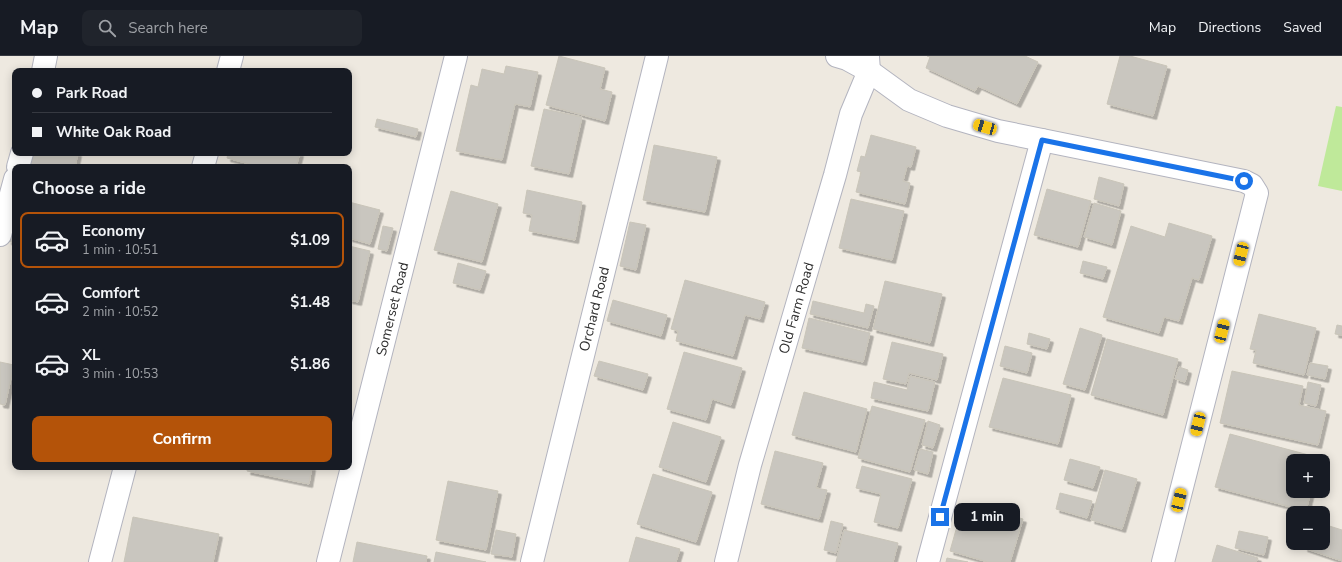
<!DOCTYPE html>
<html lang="en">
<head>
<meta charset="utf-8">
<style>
  body { margin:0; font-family:"Nunito Sans",sans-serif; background:#20242c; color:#f1f3f6; height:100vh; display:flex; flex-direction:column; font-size:15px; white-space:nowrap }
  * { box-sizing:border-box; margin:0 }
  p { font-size:13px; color:#9ea1a6 }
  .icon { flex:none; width:22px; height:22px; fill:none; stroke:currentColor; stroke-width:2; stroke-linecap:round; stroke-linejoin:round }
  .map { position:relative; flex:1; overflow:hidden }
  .sheet { position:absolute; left:12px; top:108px; width:340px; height:306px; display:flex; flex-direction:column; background:#171b24; border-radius:8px; box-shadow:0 2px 10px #0003 }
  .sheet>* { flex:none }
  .banner { position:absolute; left:12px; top:12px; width:340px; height:88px; border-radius:8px; box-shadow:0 2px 10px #0003; display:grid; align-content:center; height:88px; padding:0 20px; background:#171b24 }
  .controls { position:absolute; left:1286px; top:398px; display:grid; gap:8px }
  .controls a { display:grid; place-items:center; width:44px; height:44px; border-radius:8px; background:#171b24; box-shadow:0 2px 10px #0003; font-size:20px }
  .end { position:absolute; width:18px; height:18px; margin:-9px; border:5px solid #1a73e8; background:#fff; box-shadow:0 0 0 2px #fff }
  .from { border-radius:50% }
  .bubble { position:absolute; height:28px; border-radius:8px; background:#171b24; box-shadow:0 2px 10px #0003; font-size:13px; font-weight:700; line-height:28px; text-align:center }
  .car { position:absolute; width:12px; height:24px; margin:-12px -6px; border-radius:5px; box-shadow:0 0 3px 1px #0007; background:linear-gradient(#f5c518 24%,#345 0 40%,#f5c518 0 76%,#345 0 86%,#f5c518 0) }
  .banner b { display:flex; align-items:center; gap:14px; height:38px; font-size:15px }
  .banner b+b { border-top:1px solid #363941 }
  .banner i { width:10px; height:10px; background:#f1f3f6 }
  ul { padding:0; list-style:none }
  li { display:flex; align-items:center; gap:12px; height:56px; margin:0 8px 6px; padding:0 12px; border:2px solid transparent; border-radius:8px }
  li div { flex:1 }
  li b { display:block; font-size:15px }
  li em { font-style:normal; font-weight:700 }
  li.active { border-color:#b45309 }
  li>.icon { width:36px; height:36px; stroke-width:1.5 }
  h2 { padding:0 20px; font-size:18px; line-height:48px }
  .action { display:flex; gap:8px; margin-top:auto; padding:8px 20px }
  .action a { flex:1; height:46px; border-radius:8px; background:#b45309; color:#fff; font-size:16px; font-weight:700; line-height:46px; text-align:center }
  header { display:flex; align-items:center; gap:24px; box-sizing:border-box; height:56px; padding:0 20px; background:#171b24; border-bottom:1px solid #363941 }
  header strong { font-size:19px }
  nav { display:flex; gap:22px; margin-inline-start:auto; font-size:14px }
  .search { width:280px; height:36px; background:#20242c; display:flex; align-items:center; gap:10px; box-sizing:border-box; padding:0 14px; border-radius:8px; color:#9ea1a6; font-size:15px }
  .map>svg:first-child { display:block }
  .pitch { fill:#bfe99a }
  .building { fill:#c9c6bf; stroke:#c9c5b9; filter:url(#shadow) }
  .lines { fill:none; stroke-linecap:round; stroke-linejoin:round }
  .minor-casing { stroke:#b3b4bf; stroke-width:24 }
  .minor { stroke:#fff; stroke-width:22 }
  .route { stroke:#1a73e8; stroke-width:5 }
  .labels { text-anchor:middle; stroke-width:4; stroke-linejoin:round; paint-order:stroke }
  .street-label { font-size:14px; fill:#2d2d2d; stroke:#fff }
</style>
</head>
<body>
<header>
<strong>Map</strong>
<div class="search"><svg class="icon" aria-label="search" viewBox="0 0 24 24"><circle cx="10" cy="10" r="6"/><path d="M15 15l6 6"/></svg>Search here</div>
<nav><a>Map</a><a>Directions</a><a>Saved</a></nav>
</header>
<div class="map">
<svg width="1342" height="506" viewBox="0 0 1342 506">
  <defs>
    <filter id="shadow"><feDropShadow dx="3.5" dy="3.5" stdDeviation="0" flood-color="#0004"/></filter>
  </defs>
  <rect width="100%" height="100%" fill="#eee9e0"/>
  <!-- pitch -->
  <polygon class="pitch" points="1336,50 1342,51 1342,135 1318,130"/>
  <!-- building -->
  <g class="building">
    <polygon points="559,0 605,12 600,33 612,36 605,65 546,49"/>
    <polygon points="927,0 1025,0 1038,6 1017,48 978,30 975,35 926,12 930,1"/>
    <polygon points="1120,0 1130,0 1167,10 1153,60 1107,48"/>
    <polygon points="506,10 538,16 530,51 515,48 502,104 456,95 471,29 478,31 482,13 504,18"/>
    <polygon points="544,53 582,61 569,118 531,110"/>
    <polygon points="377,63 418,73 416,81 375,71"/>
    <polygon points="871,79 916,91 911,111 907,110 903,125 910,127 905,148 856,136 861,116 857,115 861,100 865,101"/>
    <polygon points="654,89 717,101 705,156 643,144"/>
    <polygon points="32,97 78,97 75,111 29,111"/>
    <polygon points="228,97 300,97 296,111 261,111 227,102"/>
    <polygon points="1099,121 1124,128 1119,150 1094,143"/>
    <polygon points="1047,133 1091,145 1078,191 1034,179"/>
    <polygon points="527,134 582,146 575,184 529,175 532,159 523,157"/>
    <polygon points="451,135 498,148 482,206 434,194"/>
    <polygon points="851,143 904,155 892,204 839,192"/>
    <polygon points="349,146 380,154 370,188 349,182"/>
    <polygon points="1094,147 1121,155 1112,189 1084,181"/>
    <polygon points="15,151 15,187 8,185"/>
    <polygon points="630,166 646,169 636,214 620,210"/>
    <polygon points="1169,167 1212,180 1199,224 1192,222 1179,265 1164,261 1159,277 1103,261 1131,170 1165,181"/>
    <polygon points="383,170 393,172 387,195 378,193"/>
    <polygon points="349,190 370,195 358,246 349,244"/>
    <polygon points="1083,205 1107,211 1103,223 1080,217"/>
    <polygon points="458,207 486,215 480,234 453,227"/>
    <polygon points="685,224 765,246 760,263 745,259 733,300 676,285 678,275 671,273"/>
    <polygon points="885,225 942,238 930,287 873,273"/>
    <polygon points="613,244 667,259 661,280 607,265"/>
    <polygon points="813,245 864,257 866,248 874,250 868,272 810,258"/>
    <polygon points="1259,258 1316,272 1304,319 1253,307 1256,294 1250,293"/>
    <polygon points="809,262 870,277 863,306 802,292"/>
    <polygon points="1337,269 1342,270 1342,279 1335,278"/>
    <polygon points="1080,272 1102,279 1085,334 1063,328"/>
    <polygon points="1029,277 1050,283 1047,293 1027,288"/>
    <polygon points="1107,283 1178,303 1163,359 1091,339"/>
    <polygon points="892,286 943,298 937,324 909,317 906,328 883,323"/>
    <polygon points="1005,290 1032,297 1027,317 1000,310"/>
    <polygon points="684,296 742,312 731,349 712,343 706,364 667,353"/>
    <polygon points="599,305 648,318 643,334 594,320"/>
    <polygon points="0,306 14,309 5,349 0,348"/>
    <polygon points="1310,307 1328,310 1325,323 1307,319"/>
    <polygon points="1179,311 1188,314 1185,326 1175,323"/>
    <polygon points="1232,315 1303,330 1299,349 1326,355 1318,389 1220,367"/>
    <polygon points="910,320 935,326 928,355 871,342 874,326 907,334"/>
    <polygon points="1003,322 1071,339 1058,388 989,371"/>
    <polygon points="1308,326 1321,329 1316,350 1304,347"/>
    <polygon points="804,336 867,353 856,396 792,379"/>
    <polygon points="872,350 925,364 910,416 858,402"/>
    <polygon points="928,365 940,369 933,392 922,389"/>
    <polygon points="673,366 721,381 706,426 659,411"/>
    <polygon points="1230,378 1320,402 1319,405 1293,405 1293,435 1311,435 1306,455 1215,431"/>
    <polygon points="920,393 933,396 928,418 914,414"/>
    <polygon points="775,395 823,407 816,432 827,434 819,463 761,448"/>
    <polygon points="1070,403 1100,411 1093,432 1064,424"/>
    <polygon points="862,410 912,423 898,472 874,466 881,438 856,432"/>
    <polygon points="248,411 312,411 309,428 247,415"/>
    <polygon points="1105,414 1137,423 1122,473 1091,464"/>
    <polygon points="653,418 712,436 696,486 637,468"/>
    <polygon points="448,425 498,435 486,494 436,484"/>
    <polygon points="1060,437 1092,445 1087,462 1056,453"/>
    <polygon points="976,450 1023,463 1010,506 988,506 950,495 961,456 974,459"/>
    <polygon points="133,461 219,478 213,506 124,506"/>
    <polygon points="831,465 843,468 836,497 824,494"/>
    <polygon points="1323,468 1342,474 1342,505 1304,492 1306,487 1323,487"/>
    <polygon points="496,474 516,478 512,501 491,498"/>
    <polygon points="844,474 898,487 893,506 836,506"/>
    <polygon points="1239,475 1268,481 1264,499 1235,492"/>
    <polygon points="636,481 680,493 676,506 629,506"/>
    <polygon points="357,486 427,500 426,506 353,506"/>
    <polygon points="1217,489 1258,502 1256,506 1212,506"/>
    <polygon points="436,496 486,506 434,506"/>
    <polygon points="947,502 968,506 946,506"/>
  </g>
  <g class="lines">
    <!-- minor casing -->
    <g class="minor-casing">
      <g id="minor">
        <polyline points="837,0 847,3 869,15 909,44 947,60 998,75 1244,125 1252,129 1257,137 1163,506"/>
        <polyline points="43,15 46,0"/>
        <polyline points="228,15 232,0"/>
        <polyline points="18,111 22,97"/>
        <polyline points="203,111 207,97"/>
        <polyline points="0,179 15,123"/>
        <polyline points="100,506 125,411"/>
        <polyline points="328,506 456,0"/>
        <polyline points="532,506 657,0"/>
        <polyline points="726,506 750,409 835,119 851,58 869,15 868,1"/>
        <polyline points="928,506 1042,84"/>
      </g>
    </g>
    <!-- minor -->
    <use href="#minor" class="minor"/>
  </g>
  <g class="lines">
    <!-- route -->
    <polyline class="route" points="940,461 1042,84 1244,125"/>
  </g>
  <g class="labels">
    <!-- street labels -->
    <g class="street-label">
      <text transform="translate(796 252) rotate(-74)" y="5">Old Farm Road</text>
      <text transform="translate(392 253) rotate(-76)" y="5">Somerset Road</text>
      <text transform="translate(594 253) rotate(-76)" y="5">Orchard Road</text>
    </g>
  </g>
</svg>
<div class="controls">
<a>+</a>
<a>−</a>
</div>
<i class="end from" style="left:1244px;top:125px"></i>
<i class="end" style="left:940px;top:461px"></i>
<div class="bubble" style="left:954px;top:447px;width:66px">1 min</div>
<i class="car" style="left:985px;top:71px;rotate:286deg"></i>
<i class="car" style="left:1241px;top:198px;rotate:194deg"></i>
<i class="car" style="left:1222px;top:275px;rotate:14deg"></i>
<i class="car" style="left:1198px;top:368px;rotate:194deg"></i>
<i class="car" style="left:1179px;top:444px;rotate:14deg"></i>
<div class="banner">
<b><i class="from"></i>Park Road</b>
<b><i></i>White Oak Road</b>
</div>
<section class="sheet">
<h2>Choose a ride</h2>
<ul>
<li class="active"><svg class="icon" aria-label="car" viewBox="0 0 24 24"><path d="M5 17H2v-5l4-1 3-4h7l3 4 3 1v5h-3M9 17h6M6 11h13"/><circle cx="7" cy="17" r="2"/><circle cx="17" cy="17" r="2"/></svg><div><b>Economy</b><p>1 min · 10:51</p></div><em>$1.09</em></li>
<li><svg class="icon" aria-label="car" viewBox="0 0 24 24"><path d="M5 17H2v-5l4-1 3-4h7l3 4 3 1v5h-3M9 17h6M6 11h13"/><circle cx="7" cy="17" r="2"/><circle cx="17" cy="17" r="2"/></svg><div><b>Comfort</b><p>2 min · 10:52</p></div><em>$1.48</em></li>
<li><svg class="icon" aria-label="car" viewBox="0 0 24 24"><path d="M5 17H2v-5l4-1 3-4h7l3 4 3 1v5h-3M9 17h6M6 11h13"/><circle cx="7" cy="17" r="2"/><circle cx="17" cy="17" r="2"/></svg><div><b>XL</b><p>3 min · 10:53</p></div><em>$1.86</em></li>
</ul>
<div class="action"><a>Confirm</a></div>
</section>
</div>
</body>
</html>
